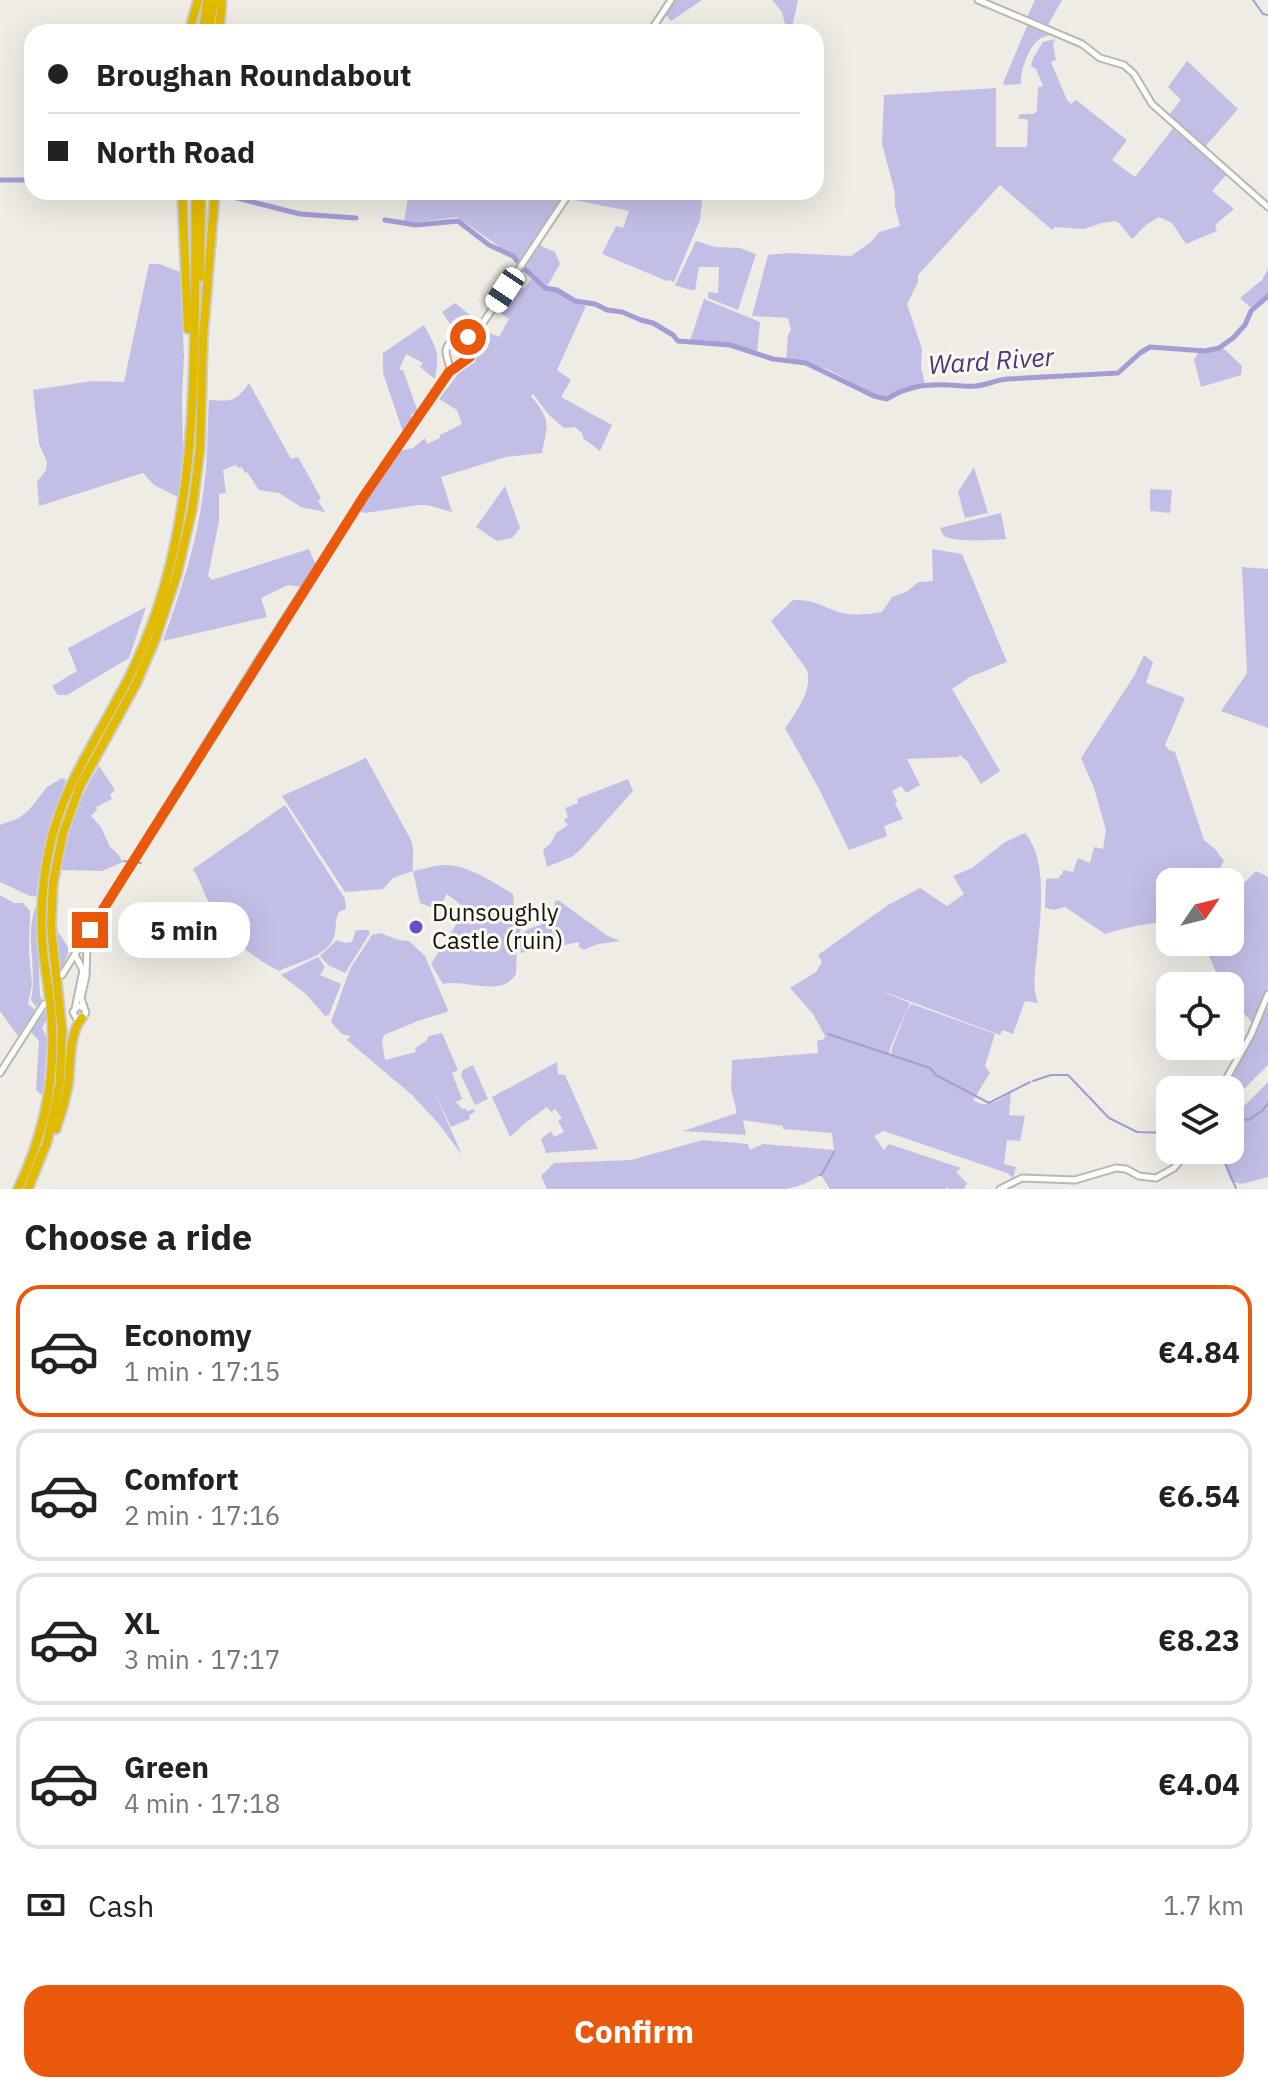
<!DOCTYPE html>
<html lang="en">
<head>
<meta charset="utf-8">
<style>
  body { margin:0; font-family:"IBM Plex Sans",sans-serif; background:#f2f2f2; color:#222; height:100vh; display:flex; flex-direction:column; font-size:30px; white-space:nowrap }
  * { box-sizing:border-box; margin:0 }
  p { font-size:26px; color:#767676 }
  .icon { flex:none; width:44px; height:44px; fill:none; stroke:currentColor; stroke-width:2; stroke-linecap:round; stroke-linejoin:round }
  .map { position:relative; height:1189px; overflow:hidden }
  .panel { display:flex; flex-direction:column; background:#fff; flex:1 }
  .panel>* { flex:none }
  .guide { position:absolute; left:24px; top:24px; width:800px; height:176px; border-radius:24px; box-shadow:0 8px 32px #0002; display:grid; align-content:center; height:176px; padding:0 24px; background:#fff }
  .needle { width:52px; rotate:55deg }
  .tools { position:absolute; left:1156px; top:868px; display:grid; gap:16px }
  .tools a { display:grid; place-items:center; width:88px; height:88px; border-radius:16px; background:#fff; box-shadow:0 8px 32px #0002; font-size:40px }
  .end { position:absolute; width:36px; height:36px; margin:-18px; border:10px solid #ea580c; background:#fff; box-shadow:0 0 0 4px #fff }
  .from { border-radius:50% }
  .bubble { position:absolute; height:56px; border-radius:24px; background:#fff; box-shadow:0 8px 32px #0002; font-size:26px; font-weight:800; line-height:56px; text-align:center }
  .car { position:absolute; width:24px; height:48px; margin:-24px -12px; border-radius:10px; box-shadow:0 0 6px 2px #0007; background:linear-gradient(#fff 24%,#345 0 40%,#fff 0 76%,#345 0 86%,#fff 0) }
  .guide b { display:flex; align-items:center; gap:28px; height:76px; font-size:30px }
  .guide b+b { border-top:2px solid #e0e0e0 }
  .guide i { width:20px; height:20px; background:#222 }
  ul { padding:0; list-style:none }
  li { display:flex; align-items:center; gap:24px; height:132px; margin:0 16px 12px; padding:0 8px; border:4px solid #e0e0e0; border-radius:24px }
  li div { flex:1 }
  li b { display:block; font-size:30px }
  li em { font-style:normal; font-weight:800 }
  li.current { border-color:#ea580c }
  li>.icon { width:72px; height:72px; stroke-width:1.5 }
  h2 { padding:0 24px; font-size:36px; line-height:96px }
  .pay { display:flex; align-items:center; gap:20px; height:88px; padding:0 24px; font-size:30px }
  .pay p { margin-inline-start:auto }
  .cta { display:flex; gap:16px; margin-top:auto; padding:16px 24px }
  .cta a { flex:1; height:92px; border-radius:24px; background:#ea580c; color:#fff; font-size:32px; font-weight:800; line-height:92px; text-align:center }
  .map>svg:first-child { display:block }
  .green { fill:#c2bfe7 }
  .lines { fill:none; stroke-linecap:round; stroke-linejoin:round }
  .stream { stroke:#a39dd5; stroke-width:2 }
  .river { stroke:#a39dd5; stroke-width:5 }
  .secondary-casing { stroke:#b9b7b0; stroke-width:9 }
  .highway-casing { stroke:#cccbcb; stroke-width:12 }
  .secondary { stroke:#fff; stroke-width:5 }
  .highway { stroke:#e1bb00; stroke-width:8 }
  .route { stroke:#ea580c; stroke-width:10 }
  .poi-dot { fill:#694ec7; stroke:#fbf9f2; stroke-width:3 }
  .labels { text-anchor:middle; stroke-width:6; stroke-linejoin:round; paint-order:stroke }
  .poi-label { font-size:24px; fill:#151412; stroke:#fbf9f2; text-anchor:start }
  .water-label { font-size:26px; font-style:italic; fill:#44377b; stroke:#fbf9f2 }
</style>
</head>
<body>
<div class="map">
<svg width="1268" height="1189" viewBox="0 0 1268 1189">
  <rect width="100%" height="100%" fill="#eeece4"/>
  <!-- green -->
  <g class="green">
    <polygon points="675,0 702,0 671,21 665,14"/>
    <polygon points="772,0 798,0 791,32 787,32 782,12"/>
    <polygon points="1035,0 1062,0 1047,27 1027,17"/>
    <path d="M1028 24 1054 34C1050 35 1045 36 1041 38 1029 45 1020 71 1021 84L1005 85 1003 83Z"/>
    <polygon points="1055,39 1053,45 1056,60 1051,62 1067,100 1071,104 1076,100 1127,140 1112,160 1135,177 1174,127 1227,174 1212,191 1234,209 1215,225 1217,231 1186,244 1172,223 1159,217 1146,225 1132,239 1119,223 1115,221 1102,223 1084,229 1055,227 1052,230 1000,185 918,275 918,282 907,304 922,349 921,368 925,384 905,387 885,398 876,396 829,370 806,362 786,360 788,335 791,330 788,318 752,316 768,255 788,253 851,256 871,242 879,232 900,226 895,207 895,193 882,144 884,95 996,88 996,147 1027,147 1028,122 1026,119 1018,119 1020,114 1033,114 1037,111 1038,87 1043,86 1036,69 1031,66 1033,58 1043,42"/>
    <polygon points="1187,61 1238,109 1204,148 1168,116 1181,100 1168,87"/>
    <polygon points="409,192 538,192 561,200 520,261 457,217 413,223 404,221"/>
    <polygon points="573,192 703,192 700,220 674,282 670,280 667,281 602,254 616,226 623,228 629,211 569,199"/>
    <polygon points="696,241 715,247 740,248 756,254 738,310 708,298 708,292 718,293 719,267 699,267 695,290 690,290 675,285"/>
    <polygon points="539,245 555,252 560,264 546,288 540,285 526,265"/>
    <polygon points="149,264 159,264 180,272 184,356 182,398 183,449 178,497 154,485 143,473 39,506 37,482 46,470 47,462 39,444 33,390 92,381 124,382"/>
    <polygon points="1268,269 1268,293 1251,308 1240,298 1262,280"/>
    <path d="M533 277C544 292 546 287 561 294 570 299 575 303 586 306L557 370 571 380 561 397 612 425 600 451 583 438 582 433 575 427 564 428 549 415 533 394 531 396C551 421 548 423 542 453L506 457 441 477 452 512 427 505H419L365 513 358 511 400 451 413 448 425 438 427 444 440 438V435L462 424 457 410 439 399 459 373 475 362 478 351 476 342 485 331 499 337 509 319 496 310 515 282 524 289Z"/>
    <polygon points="704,299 760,322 757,353 739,346 690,341"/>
    <polygon points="455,303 475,319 457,334 442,312"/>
    <path d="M424 325C437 350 440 352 435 379L420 367 423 363 406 354 399 370H403L418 412 411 414 412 420 403 432 383 373V353Z"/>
    <polygon points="1223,348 1242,366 1241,375 1201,387 1194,360 1198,353 1207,353"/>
    <path d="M249 383 291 459 298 457 321 498 318 501 325 512 301 507 279 493 259 490 247 472 245 473 242 467 239 468 235 465 223 470 226 493 219 494V521L208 576 212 580 309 549 316 565 303 587 288 585 261 598 267 617 163 641C181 590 198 540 204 486 208 458 207 429 209 400 231 401 235 403 249 383Z"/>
    <polygon points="974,467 988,513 965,518 958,492"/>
    <polygon points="505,486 520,528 512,538 497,541 476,527"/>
    <polygon points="1150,489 1172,490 1170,513 1150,511"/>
    <path d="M1001 513 1006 539C993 540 951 543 943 535 942 533 941 530 940 528Z"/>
    <path d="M932 549 962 554 1007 662 970 677 952 689 1000 771 981 784 967 761 960 755 958 757 907 759 920 785 906 793 901 786 892 791 897 801 895 803 903 819 884 826 887 836 849 850 818 787 785 728C796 713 813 689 807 670L771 621 793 600C815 599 824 608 843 613 857 616 869 614 882 612L892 597 906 592 919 582 933 581Z"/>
    <polygon points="1242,567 1268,569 1268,728 1221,711 1247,673"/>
    <polygon points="146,607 129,658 67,695 58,695 52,686 77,671 68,648"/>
    <path d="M1144 655 1153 662 1146 683 1185 698 1165 745 1169 750 1175 752 1204 840 1215 849 1224 861 1219 869 1244 883 1256 871 1268 877V986L1253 1023 1230 999V986H1222L1203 942H1230V882H1170V922C1147 923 1127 927 1105 934L1065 907 1054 910 1045 908 1046 879 1059 878 1060 875H1062L1063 870 1073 872 1078 858 1090 863 1094 847 1103 849 1106 830 1094 788 1081 758 1134 676Z"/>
    <path d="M366 758 411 840C415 850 412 860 413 871 424 869 435 865 446 865 470 866 493 882 513 894L514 905 521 929 517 939 516 974C502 998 464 979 443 984L431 964 466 909 447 894 438 910 420 903 413 871 393 878 383 889 345 892 282 796Z"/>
    <path d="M99 766 115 790 110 795 112 799 96 807 97 810 91 816 101 827 110 847 117 853 123 862 102 871 61 870C67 833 79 797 99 766Z"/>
    <path d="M62 778 66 780C51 819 40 856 36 897L33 895 32 897 0 882V825L19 818 29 810 47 787Z"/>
    <polygon points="628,779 633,791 581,849 573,856 547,867 543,850 551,843 556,833 568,825 564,820 568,817 565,808 578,803 577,799"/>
    <path d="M285 805 345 899 346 909 339 912C334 922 337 928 334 937 327 957 295 963 279 971 249 956 225 934 210 904 203 893 200 880 193 869Z"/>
    <path d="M1025 833C1049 861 1040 919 1037 954 1035 971 1032 987 1038 1003L1025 1001 1013 1034 1003 1030 1000 1035 877 989 910 1003 890 1048 889 1056H891L892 1048 908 1008 912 1004 995 1034 985 1066 990 1073 973 1100C987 1109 998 1102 1011 1092L1009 1115 1025 1116 1020 1141 1007 1140 1004 1164 1016 1167 1013 1178 1007 1173 884 1131 874 1136 884 1150 889 1144 961 1168 956 1172 967 1183 964 1189H948L947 1186 946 1189H830L821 1175 804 1184 788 1189H547L541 1176 554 1163 631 1160 703 1140 748 1144 750 1150 763 1144 834 1150 832 1133 783 1129V1126L743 1120 746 1135 683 1131 737 1113 731 1089 732 1060 818 1053 817 1041 824 1039 825 1036 813 1014 790 988 816 972 822 962 818 955 888 905 920 888 947 906 964 894 953 876 972 868 1005 842Z"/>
    <polygon points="0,895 14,903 23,903 30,911 29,953 32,984 28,1004 35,1010 18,1036 0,1011"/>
    <path d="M558 900 608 936 620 941 598 944 584 950 579 947V942L550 948 548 943 545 944 546 948 521 953 519 937C536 918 548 935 555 902Z"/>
    <path d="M36 906 40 995 42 999 36 1007 31 1000C38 969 24 936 36 906Z"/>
    <polygon points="56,917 58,932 70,950 60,971"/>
    <polygon points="356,930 368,930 370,933 345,973 328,965 320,956 337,940 345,943 352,942"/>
    <polygon points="380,933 399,940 409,941 425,956 448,1010 447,1012 418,1021 384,1035 382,1042 385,1060 416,1052 415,1048 426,1041 429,1036 442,1033 458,1070 452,1073 462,1099 456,1102 462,1109 465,1108 467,1111 474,1109 475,1112 469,1115 470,1119 451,1127 433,1089 462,1155 438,1123 412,1095 347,1040 351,1036 342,1034 331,1022 350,969 372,935"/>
    <polygon points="318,957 325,967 320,975 341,984 329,1015 325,1016 306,994 281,975"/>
    <polygon points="1268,1007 1268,1065 1230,1103 1230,1090 1223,1090"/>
    <polygon points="47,1008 47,1019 42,1027 47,1039 43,1096 36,1090 39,1041 31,1032"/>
    <polygon points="557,1062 558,1074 565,1075 598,1149 546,1153 541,1139 551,1131 554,1137 564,1132 558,1121 562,1118 555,1109 551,1112 547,1107 525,1123 510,1137 492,1097"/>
    <polygon points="473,1065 488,1099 475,1105 461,1075 463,1070"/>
    <polygon points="1268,1082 1268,1177 1242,1184 1231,1181 1219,1150 1230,1150 1232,1121 1238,1118 1237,1113"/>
  </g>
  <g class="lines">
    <!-- stream -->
    <g class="stream">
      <polyline points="1253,0 1263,14 1268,15"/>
      <polyline points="124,861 141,863"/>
      <polyline points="828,1034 930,1068 936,1075 989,1103 1030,1082"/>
      <polyline points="1268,1047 1268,1049"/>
      <polyline points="1033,1081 1051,1075 1068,1075 1109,1118 1137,1132 1170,1133"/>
      <polyline points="1230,1106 1230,1107"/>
      <polyline points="1233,1109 1238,1118"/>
      <polyline points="1230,1136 1234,1120 1238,1118 1249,1120 1263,1110 1268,1103"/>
      <polyline points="1219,1150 1236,1188"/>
      <polyline points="820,1175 822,1174 834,1152"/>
    </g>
    <!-- river -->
    <g class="river">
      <polyline points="0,180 32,180"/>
      <polyline points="220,196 229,196 300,214 356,218"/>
      <polyline points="385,220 416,225 458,221 489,245 513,256 517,261"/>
      <path d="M524 268 545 288 557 290 575 301 595 304 607 310 622 312 641 320 653 323 673 335 678 341 730 345 773 359 806 363 874 396 887 399C907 386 926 384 949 385 958 385 967 387 976 386 987 385 996 380 1007 379L1118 373 1140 353 1150 347 1205 351 1219 348 1233 338 1245 325 1251 311 1268 296"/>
    </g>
    <!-- secondary casing -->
    <g class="secondary-casing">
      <g id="secondary">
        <polyline points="978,0 1082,44 1100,58 1124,65 1134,74 1152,104 1268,207"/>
        <polyline points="650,32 671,0"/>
        <path d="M450 371C450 364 446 358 446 351 447 337 469 338 479 329L570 192"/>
        <polyline points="62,975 259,659 364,496 449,372 470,357 471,341 473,334"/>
        <polyline points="83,1008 78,1006 73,1012 76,1018 82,1018 86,1013 81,998 86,976 87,946 89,935"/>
        <polyline points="75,1009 83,970 75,955"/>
        <polyline points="0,1073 44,1004"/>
        <polyline points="1220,1090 1251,1035 1268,994"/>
        <polyline points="1000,1189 1022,1178 1075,1180 1116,1168 1126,1169 1139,1176 1156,1178 1174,1168 1189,1150"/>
      </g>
    </g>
    <!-- highway casing -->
    <g class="highway-casing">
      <g id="highway">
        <polyline points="189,32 198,0"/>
        <polyline points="203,32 207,0"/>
        <polyline points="209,32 214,0"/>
        <polyline points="219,32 222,0"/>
        <polyline points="182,192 188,329"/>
        <polyline points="200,277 201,192"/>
        <path d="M56 1129C61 1115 65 1101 68 1086 71 1065 68 1035 82 1018"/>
        <path d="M18 1189C43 1137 55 1082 52 1025 51 1000 46 976 43 952 40 918 42 883 49 850 60 793 92 747 119 696 134 670 146 641 156 613 202 480 193 331 196 192"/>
        <polyline points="28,1189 47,1142 60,1082 62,1030 51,927 53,883 63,833 80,786 136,684 155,640 177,574 192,510 200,449 203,338 215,192"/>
      </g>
    </g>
    <!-- secondary -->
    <use href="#secondary" class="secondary"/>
    <!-- highway -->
    <use href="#highway" class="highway"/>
  </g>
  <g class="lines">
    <!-- route -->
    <polyline class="route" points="90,930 364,496 449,372 470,357 471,341 473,334 468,337"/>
  </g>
  <!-- markers -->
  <circle class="poi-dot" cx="416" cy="927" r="8"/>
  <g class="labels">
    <!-- poi labels -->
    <g class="poi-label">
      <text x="432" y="921">Dunsoughly<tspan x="432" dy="28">Castle (ruin)</tspan></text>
    </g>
    <!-- water labels -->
    <g class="water-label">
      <text transform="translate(991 361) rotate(-4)" y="9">Ward River</text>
    </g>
  </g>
</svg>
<div class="tools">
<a><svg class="needle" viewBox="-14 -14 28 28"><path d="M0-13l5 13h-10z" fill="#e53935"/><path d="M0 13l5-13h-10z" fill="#767676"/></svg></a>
<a><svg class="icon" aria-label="locate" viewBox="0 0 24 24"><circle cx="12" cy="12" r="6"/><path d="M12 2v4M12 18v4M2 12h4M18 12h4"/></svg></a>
<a><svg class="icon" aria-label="layers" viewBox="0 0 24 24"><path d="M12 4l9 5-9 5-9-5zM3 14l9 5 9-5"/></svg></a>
</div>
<i class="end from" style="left:468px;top:337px"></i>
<i class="end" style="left:90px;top:930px"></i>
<div class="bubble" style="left:118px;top:902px;width:132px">5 min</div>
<i class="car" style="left:505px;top:290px;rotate:214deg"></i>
<div class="guide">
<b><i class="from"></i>Broughan Roundabout</b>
<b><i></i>North Road</b>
</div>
</div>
<section class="panel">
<h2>Choose a ride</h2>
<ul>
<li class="current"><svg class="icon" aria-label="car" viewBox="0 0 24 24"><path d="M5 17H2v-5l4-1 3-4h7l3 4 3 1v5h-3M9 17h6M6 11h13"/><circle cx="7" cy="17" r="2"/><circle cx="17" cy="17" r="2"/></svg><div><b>Economy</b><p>1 min · 17:15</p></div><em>€4.84</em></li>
<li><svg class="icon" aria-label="car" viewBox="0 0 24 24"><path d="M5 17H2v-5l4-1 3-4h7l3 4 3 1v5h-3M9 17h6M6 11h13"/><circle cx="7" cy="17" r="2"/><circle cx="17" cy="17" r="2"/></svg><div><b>Comfort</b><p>2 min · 17:16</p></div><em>€6.54</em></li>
<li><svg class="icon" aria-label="car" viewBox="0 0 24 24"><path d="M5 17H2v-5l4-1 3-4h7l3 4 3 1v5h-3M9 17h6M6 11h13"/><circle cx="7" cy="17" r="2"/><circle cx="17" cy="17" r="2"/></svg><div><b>XL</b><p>3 min · 17:17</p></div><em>€8.23</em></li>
<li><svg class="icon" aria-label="car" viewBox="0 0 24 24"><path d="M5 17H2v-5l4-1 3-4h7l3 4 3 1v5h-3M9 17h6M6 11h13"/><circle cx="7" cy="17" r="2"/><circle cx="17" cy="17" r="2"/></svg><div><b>Green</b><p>4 min · 17:18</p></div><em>€4.04</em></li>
</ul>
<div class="pay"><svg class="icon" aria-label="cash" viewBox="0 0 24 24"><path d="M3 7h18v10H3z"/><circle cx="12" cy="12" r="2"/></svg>Cash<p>1.7 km</p></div>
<div class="cta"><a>Confirm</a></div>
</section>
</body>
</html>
